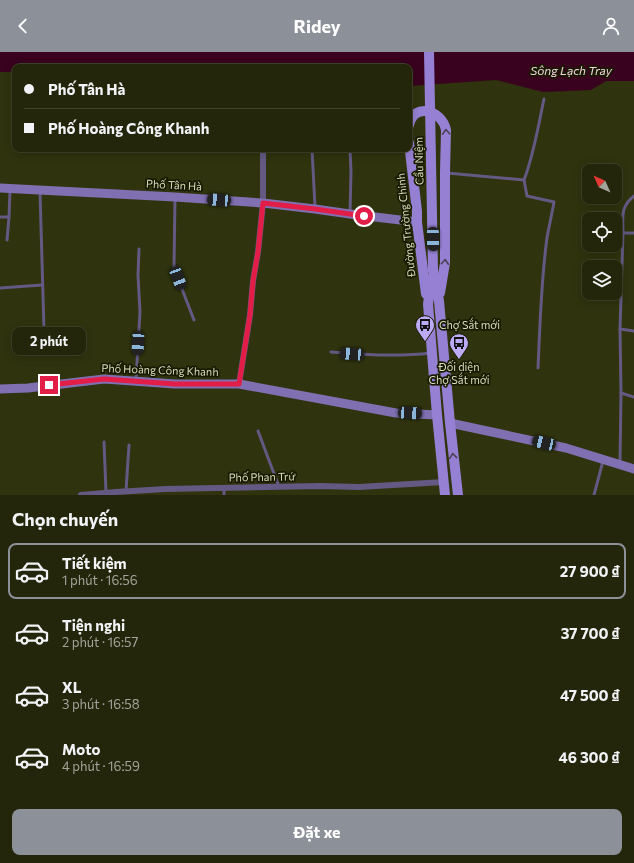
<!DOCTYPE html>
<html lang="vi">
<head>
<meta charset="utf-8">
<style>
  body { margin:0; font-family:Commissioner,sans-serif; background:#2f3218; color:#f1f3f6; height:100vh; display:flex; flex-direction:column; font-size:15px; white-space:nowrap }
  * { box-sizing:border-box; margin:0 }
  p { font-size:13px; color:#a3a59c }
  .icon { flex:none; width:22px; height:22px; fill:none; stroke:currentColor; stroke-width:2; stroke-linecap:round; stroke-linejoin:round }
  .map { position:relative; height:443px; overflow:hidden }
  .side { display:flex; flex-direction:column; background:#23260a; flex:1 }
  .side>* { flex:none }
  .banner { position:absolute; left:12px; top:12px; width:400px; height:88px; border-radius:8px; box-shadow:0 2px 10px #0003,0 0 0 1px #40432b; display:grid; align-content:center; height:88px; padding:0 12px; background:#23260a }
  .needle { width:26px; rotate:315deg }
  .controls { position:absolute; left:582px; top:112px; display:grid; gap:8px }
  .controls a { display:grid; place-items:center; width:40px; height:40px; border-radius:8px; background:#23260a; box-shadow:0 2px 10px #0003,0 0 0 1px #40432b; font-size:20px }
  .end { position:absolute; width:18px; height:18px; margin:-9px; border:5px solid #e11d48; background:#fff; box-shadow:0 0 0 2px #fff }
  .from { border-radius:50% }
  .bubble { position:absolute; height:28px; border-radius:8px; background:#23260a; box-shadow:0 2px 10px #0003,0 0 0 1px #40432b; font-size:13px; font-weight:700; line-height:28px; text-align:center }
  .car { position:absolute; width:12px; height:24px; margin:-12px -6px; border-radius:5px; box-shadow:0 0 3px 1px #0007; background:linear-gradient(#222 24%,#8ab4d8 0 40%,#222 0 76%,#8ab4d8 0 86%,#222 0) }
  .banner b { display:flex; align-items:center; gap:14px; height:38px; font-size:15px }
  .banner b+b { border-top:1px solid #40432b }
  .banner i { width:10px; height:10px; background:#f1f3f6 }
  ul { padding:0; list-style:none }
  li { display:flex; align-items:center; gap:12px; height:56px; margin:0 8px 6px; padding:0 4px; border:2px solid transparent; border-radius:8px }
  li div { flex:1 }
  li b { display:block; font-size:15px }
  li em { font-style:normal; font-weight:700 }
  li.active { border-color:#8c9099 }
  li>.icon { width:36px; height:36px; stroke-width:1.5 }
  h2 { padding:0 12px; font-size:18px; line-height:48px }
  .button { display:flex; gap:8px; margin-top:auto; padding:8px 12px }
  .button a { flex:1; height:46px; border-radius:8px; background:#8c9099; color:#fff; font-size:16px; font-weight:700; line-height:46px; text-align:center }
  header { display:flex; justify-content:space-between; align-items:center; height:52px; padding:0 12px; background:#8c9099; color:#fff; font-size:18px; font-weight:700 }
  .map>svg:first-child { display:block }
  .water { fill:#39031f }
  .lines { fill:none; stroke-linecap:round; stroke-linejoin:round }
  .lane { stroke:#635983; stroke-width:3 }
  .street { stroke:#635983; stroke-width:6 }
  .secondary { stroke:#806fb1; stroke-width:9 }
  .primary { stroke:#9680d4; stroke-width:10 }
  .primary-bridge { stroke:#9680d4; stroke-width:10 }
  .oneway { stroke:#4a4355 }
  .route { stroke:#e11d48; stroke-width:5 }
  .labels { text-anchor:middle; stroke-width:3.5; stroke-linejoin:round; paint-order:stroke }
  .street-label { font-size:11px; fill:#d8ddbb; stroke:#181a00 }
  .poi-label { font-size:11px; fill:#d8ddbb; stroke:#181a00; text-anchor:start }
  .water-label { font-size:12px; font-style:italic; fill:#f2d4df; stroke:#181a00 }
</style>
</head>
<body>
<header><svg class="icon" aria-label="back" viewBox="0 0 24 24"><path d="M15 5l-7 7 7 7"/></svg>Ridey<svg class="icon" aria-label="person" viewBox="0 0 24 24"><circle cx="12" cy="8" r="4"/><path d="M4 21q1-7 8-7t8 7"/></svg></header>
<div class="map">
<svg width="634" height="443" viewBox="0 0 634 443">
  <rect width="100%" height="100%" fill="#2f330e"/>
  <!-- water -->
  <polygon class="water" points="0,0 634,0 634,29 606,29 591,38 543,40 496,28 409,34 409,15 15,15 15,20 0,20"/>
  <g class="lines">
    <!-- lane -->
    <g class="lane">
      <polyline points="312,97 315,155"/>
      <polyline points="350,97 351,120 350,161"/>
      <path d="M447 121 524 128 527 144 554 150C552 162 549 174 547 186 541 229 540 273 538 316"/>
      <path d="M524 128C534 102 538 75 544 47"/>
      <polyline points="40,140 44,278"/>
      <polyline points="175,147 174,214 175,219 194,268"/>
      <polyline points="0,165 9,165 10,138"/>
      <path d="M623 181C623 165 620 155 634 144"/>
      <polyline points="7,188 9,165"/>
      <polyline points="0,236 42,233"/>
      <polyline points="620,277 634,279"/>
      <path d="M331 300C364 303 398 305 431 301"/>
      <polyline points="136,327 140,260 138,223 139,197"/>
      <polyline points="621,341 634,345"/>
      <polyline points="258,379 279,435"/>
      <polyline points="104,390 106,440"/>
      <polyline points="620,411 621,341 620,277 623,181 634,181"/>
      <polyline points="126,439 129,393"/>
      <polyline points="224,443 224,436"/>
      <polyline points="594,443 603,409"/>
    </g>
    <!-- street -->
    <g class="street">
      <polyline points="239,332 250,263 253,229 258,200 263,151 263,97"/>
      <polyline points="81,443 116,440 165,437 320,434 359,435 444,430"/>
    </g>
    <!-- secondary -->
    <g class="secondary">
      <polyline points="0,136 175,145 263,151 315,157 350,162 417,170"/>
      <polyline points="0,337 28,336 104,327 175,332 239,332 396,361 437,363"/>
      <polyline points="450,371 566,396 634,417"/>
    </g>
    <!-- primary -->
    <g class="primary">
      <path d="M409 73C414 50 442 58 446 78L445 120V211L440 241"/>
      <polyline points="409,91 417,159 417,170 426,242"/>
      <polyline points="433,218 439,249 450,371 458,443"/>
      <polyline points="432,226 428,252 437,363 445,443"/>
    </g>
    <!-- primary-bridge -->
    <polyline class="primary-bridge" points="429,0 433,218"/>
  </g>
  <!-- one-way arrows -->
  <defs><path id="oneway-chevron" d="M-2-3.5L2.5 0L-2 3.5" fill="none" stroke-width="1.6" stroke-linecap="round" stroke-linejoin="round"/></defs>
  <g class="oneway">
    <use href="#oneway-chevron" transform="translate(446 80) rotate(-93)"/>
    <use href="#oneway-chevron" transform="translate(445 210) rotate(-86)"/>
    <use href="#oneway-chevron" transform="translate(453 404) rotate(-96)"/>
  </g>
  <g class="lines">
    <!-- route -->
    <polyline class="route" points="49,333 104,327 175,332 239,332 250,263 253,229 258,200 263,151 315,157 364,164"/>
  </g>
  <!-- icons -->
  <defs>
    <g id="bus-pin" transform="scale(1)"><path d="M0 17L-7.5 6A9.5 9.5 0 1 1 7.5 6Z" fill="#bcaaf6" stroke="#181a00"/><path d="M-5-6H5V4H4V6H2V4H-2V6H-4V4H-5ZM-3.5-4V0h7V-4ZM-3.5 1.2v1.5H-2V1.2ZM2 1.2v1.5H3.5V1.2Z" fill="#111"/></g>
  </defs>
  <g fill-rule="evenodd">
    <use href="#bus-pin" x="425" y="273"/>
    <use href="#bus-pin" x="459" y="291"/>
  </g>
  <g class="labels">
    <!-- street labels -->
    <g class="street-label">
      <text transform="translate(419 109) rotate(-91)" y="4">Cầu Niệm</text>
      <text transform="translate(174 133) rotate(3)" y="4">Phố Tân Hà</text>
      <text transform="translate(406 173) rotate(-96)" y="4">Đường Trường Chinh</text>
      <text transform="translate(160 318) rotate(2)" y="4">Phố Hoàng Công Khanh</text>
      <text transform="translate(262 425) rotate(-1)" y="4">Phố Phan Trứ</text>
    </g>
    <!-- poi labels -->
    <g class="poi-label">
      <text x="439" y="277">Chợ Sắt mới</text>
      <text x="459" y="319" text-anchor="middle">Đối diện<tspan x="459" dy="13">Chợ Sắt mới</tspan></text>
    </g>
    <!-- water labels -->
    <g class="water-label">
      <text x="571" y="23">Sông Lạch Tray</text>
    </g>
  </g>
</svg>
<div class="controls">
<a><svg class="needle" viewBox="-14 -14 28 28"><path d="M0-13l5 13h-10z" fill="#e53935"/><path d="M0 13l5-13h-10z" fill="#a3a59c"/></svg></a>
<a><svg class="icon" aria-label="locate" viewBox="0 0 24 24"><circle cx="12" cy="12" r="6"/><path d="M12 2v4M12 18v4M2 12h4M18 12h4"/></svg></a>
<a><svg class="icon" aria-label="layers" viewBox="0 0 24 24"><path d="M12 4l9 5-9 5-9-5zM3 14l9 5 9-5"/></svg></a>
</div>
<i class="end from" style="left:364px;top:164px"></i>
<i class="end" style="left:49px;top:333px"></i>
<div class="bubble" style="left:12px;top:275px;width:74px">2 phút</div>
<i class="car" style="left:219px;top:148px;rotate:274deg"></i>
<i class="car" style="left:433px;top:187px;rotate:179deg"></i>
<i class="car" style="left:178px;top:226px;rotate:159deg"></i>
<i class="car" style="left:138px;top:291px;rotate:183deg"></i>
<i class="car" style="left:352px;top:302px;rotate:274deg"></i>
<i class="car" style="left:410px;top:361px;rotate:93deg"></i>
<i class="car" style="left:544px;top:391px;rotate:283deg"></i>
<div class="banner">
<b><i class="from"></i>Phố Tân Hà</b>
<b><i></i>Phố Hoàng Công Khanh</b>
</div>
</div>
<section class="side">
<h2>Chọn chuyến</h2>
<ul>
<li class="active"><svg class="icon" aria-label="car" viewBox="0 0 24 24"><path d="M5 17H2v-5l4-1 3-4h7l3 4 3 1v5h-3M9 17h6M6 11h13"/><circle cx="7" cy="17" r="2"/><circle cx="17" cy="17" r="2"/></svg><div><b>Tiết kiệm</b><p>1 phút · 16:56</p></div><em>27 900 ₫</em></li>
<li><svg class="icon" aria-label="car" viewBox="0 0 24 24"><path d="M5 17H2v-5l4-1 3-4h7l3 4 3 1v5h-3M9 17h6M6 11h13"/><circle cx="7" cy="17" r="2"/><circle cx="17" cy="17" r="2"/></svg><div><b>Tiện nghi</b><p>2 phút · 16:57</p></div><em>37 700 ₫</em></li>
<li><svg class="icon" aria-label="car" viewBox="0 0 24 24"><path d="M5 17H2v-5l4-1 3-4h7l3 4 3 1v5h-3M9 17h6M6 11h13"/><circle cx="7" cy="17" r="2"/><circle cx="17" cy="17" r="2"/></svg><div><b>XL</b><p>3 phút · 16:58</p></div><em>47 500 ₫</em></li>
<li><svg class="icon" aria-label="car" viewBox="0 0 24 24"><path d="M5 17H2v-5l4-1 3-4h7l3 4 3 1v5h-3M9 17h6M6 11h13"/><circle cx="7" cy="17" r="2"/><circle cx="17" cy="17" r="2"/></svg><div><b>Moto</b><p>4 phút · 16:59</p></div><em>46 300 ₫</em></li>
</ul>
<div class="button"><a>Đặt xe</a></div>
</section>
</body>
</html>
